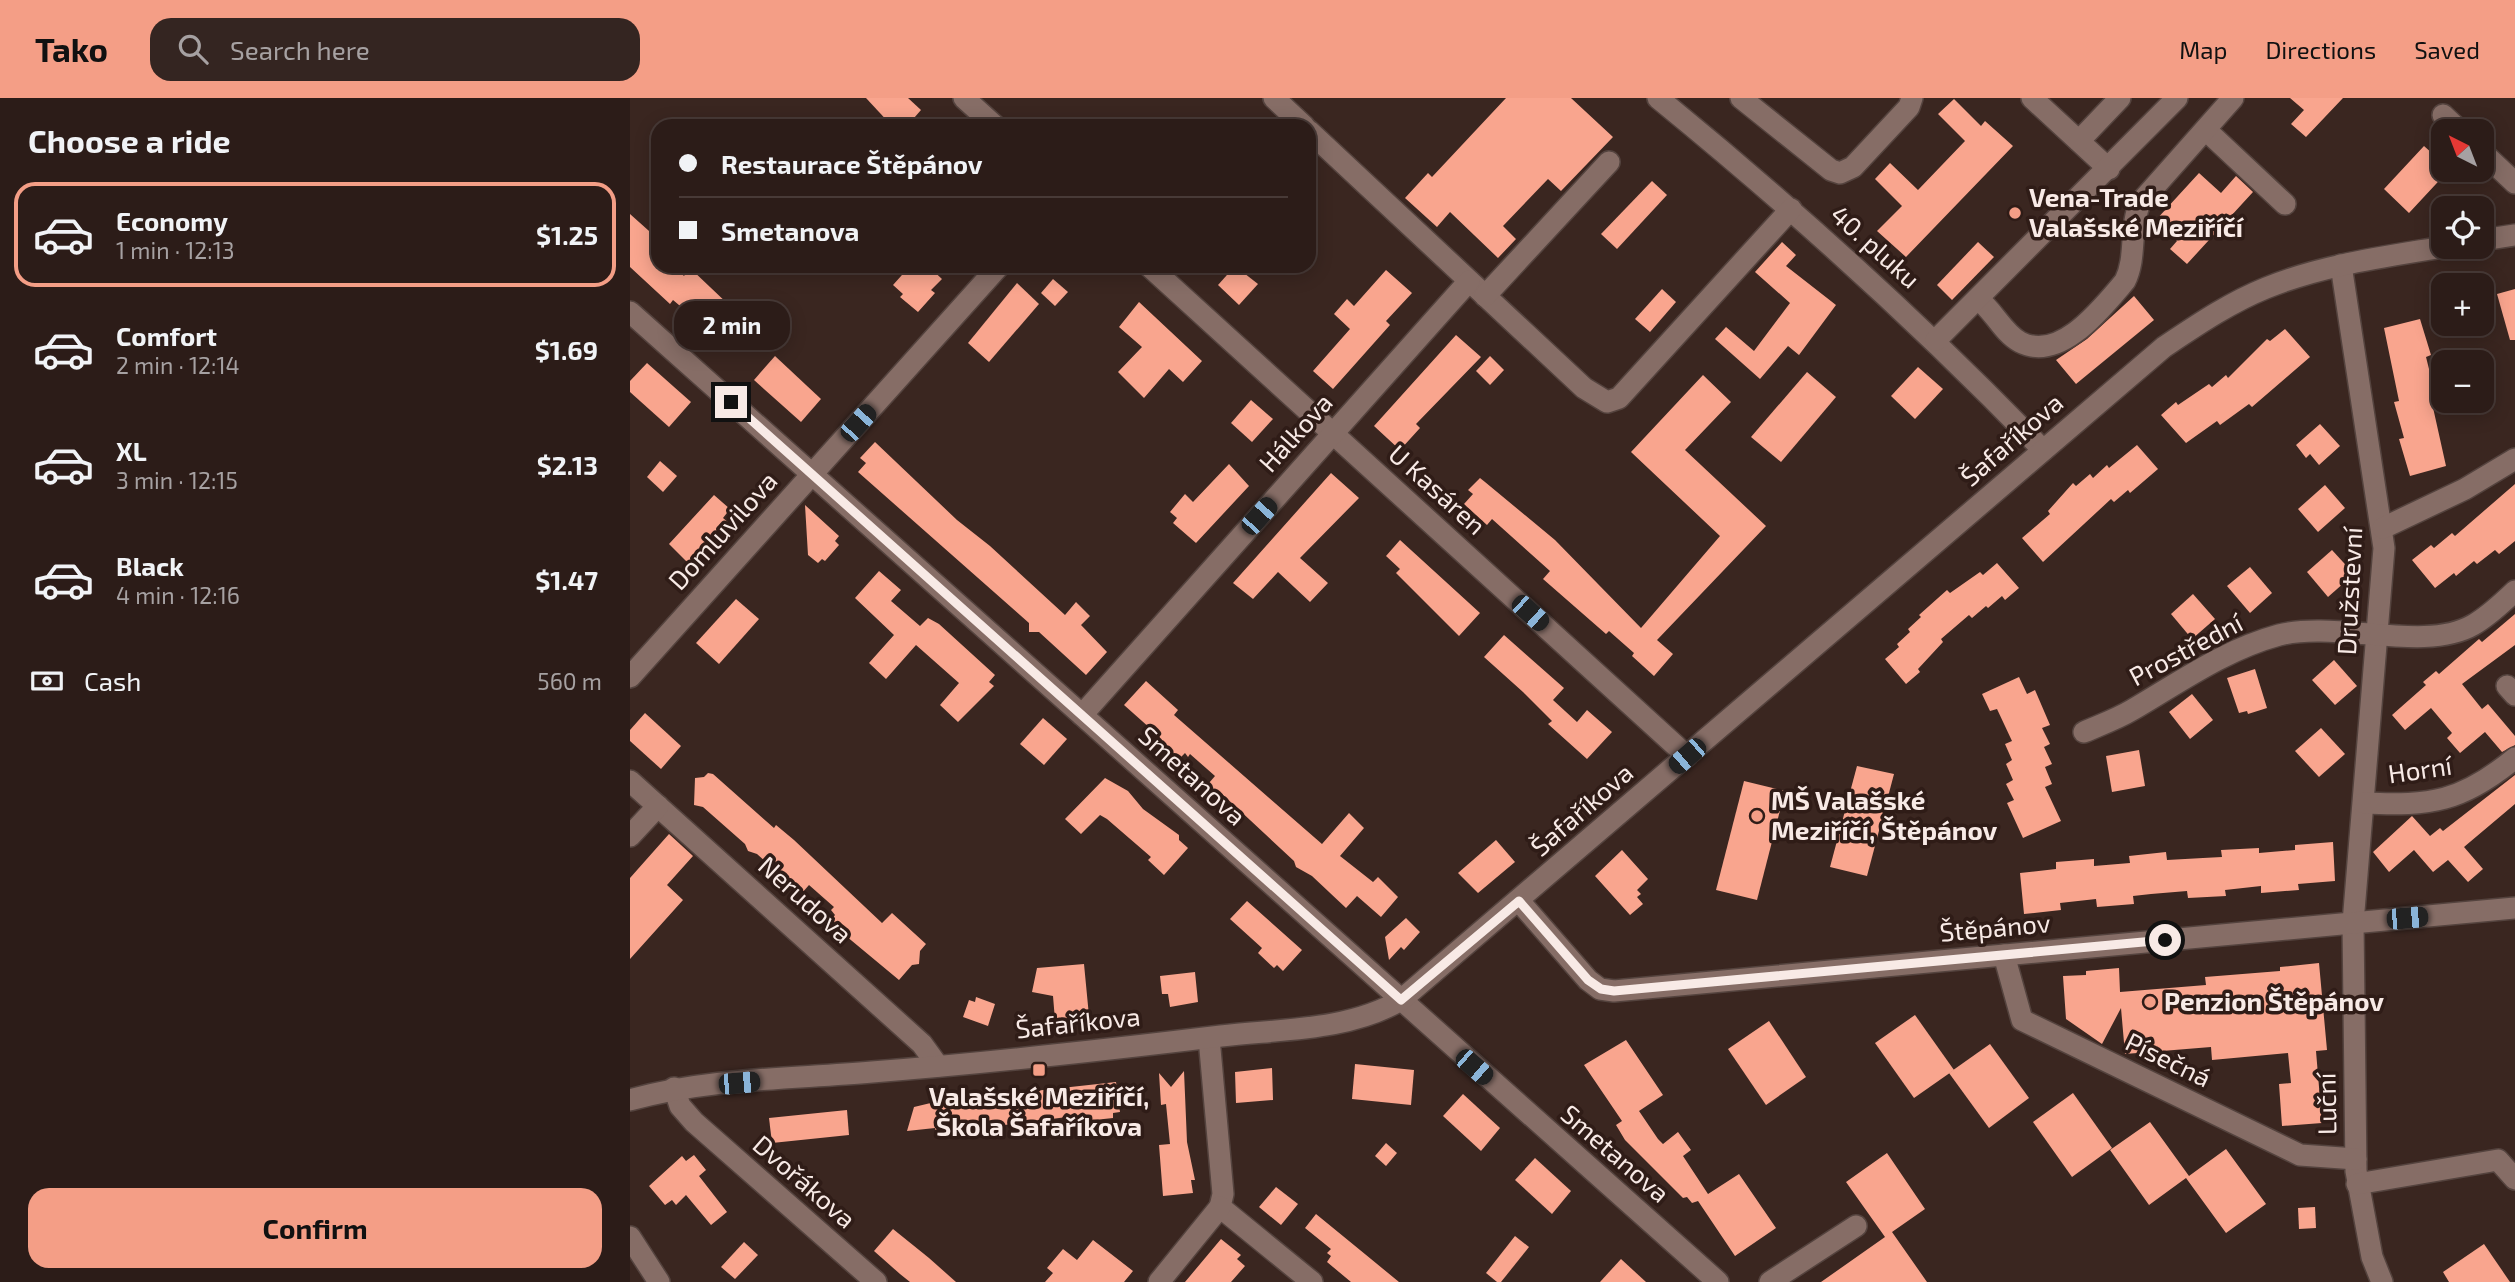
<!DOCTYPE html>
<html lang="en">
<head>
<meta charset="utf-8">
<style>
  body { margin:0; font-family:"Exo 2",sans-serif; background:#342521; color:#f1f3f6; height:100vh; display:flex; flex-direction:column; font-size:26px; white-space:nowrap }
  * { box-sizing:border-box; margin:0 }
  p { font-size:23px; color:#a6a1a2 }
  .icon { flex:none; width:38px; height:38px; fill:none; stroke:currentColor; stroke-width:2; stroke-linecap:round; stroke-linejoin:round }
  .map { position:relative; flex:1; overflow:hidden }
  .drawer { display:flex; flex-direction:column; background:#2c1c18; width:630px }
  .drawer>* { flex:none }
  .top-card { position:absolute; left:21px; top:21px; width:665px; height:154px; border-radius:21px; box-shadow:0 4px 18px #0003,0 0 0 2px #483a37; display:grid; align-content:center; height:154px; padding:0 28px; background:#2c1c18 }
  .needle { width:46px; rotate:318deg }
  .buttons { position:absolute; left:1801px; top:21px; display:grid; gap:14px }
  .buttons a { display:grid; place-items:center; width:63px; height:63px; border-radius:14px; background:#2c1c18; box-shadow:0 4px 18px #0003,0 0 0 2px #483a37; font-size:35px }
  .end { position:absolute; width:32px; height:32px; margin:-16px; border:9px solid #f8eae6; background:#111; box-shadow:0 0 0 4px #111 }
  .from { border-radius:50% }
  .bubble { position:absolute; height:49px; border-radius:21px; background:#2c1c18; box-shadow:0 4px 18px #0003,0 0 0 2px #483a37; font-size:23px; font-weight:700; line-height:49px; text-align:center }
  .car { position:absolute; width:21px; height:42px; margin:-21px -10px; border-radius:9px; box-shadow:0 0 5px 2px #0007; background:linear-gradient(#222 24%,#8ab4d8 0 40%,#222 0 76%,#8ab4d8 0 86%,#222 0) }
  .top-card b { display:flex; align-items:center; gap:24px; height:66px; font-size:26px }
  .top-card b+b { border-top:2px solid #483a37 }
  .top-card i { width:18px; height:18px; background:#f1f3f6 }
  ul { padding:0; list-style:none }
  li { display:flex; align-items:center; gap:21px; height:105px; margin:0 14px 10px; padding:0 14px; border:4px solid transparent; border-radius:21px }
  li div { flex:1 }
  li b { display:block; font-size:26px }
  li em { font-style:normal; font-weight:700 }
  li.active { border-color:#f49e86 }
  li>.icon { width:63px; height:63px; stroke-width:1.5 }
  h2 { padding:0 28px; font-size:32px; line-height:84px }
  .pay { display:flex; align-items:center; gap:18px; height:77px; padding:0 28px; font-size:26px }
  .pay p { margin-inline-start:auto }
  .cta { display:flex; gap:14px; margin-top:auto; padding:14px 28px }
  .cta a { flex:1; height:80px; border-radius:21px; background:#f49e86; color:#111; font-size:28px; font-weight:700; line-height:80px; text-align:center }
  header { display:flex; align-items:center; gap:42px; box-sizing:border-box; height:98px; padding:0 35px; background:#f49e86; color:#111 }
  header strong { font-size:33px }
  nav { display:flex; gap:38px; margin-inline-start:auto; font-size:24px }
  .search { width:490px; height:63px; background:#342521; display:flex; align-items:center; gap:18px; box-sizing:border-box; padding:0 24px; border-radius:21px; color:#a6a1a2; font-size:26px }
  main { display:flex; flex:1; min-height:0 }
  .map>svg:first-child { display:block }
  .building { fill:#f9a58e }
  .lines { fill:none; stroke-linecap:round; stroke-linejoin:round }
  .minor-casing { stroke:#54433e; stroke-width:24 }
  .minor { stroke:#866d66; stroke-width:21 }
  .route { stroke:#f8eae6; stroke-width:9 }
  .poi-dot { fill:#f49e86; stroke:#2f1c17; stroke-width:2.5 }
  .labels { text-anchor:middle; stroke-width:7; stroke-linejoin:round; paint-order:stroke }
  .poi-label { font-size:26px; font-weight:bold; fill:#f8eae6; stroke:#2f1c17; text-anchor:start }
  .street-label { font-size:26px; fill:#f8eae6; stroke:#2f1c17 }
</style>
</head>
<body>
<header>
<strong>Tako</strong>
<div class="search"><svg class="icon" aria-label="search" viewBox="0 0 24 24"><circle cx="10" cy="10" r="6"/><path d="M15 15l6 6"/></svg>Search here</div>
<nav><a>Map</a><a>Directions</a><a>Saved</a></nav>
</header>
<main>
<section class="drawer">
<h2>Choose a ride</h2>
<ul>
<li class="active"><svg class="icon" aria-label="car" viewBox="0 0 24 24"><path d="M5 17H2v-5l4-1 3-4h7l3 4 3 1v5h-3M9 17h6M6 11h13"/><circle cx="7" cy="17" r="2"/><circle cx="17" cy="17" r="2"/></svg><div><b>Economy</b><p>1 min · 12:13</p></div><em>$1.25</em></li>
<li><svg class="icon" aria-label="car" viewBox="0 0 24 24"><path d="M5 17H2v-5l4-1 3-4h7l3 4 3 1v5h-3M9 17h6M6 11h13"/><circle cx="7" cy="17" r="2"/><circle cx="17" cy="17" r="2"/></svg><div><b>Comfort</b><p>2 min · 12:14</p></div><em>$1.69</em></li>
<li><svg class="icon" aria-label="car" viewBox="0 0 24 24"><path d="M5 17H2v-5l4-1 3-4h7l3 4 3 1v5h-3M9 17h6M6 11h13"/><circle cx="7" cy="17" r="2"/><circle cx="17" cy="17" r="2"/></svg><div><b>XL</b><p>3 min · 12:15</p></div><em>$2.13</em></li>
<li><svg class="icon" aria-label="car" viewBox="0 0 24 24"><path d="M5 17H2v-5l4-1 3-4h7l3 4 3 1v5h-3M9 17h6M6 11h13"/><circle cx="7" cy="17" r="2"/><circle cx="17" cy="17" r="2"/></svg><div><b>Black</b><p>4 min · 12:16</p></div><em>$1.47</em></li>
</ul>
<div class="pay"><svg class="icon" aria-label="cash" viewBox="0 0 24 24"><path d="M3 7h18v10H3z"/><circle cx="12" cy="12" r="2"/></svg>Cash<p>560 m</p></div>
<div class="cta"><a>Confirm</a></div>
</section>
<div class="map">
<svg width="1885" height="1184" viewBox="0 0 1885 1184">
  <rect width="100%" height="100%" fill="#3a2620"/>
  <!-- building -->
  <g class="building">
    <polygon points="236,0 278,0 291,12 277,28 262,28"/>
    <polygon points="876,0 941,0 983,39 931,93 918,81 873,128 886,141 868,160 820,114 807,129 775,100 798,75 802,79"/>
    <polygon points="1660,0 1713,0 1676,39 1661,26 1674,12"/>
    <polygon points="1324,1 1351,28 1355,23 1383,48 1276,159 1247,133 1272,108 1245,81 1260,65 1288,92 1335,43 1308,16"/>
    <polygon points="1794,48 1813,65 1813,72 1819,72 1779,115 1754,91"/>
    <polygon points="1569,75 1591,95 1606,78 1623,94 1557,166 1540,151 1547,143 1525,123"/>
    <polygon points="1022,83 1037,97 987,151 971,136"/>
    <polygon points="0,116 28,141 28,168 44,168 54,178 60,170 100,208 95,214 116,233 93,253 78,241 64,241 74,228 43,202 40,206 0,169"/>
    <polygon points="1152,144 1166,157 1156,168 1206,207 1169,257 1158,248 1130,281 1085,241 1096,229 1124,253 1160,205 1125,174"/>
    <polygon points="1348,144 1364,159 1322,202 1307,187"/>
    <polygon points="280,168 298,168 312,181 301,192 305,195 288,214 270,199 273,196 263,187"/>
    <polygon points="605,168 628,186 609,207 588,187"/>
    <polygon points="756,172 782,195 756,223 760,227 703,291 683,273 720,231 704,216 717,201 724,208"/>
    <polygon points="423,181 438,194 425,208 411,195"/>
    <polygon points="387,185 409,206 359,264 338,245"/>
    <polygon points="1032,191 1046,204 1020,234 1005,221"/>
    <polygon points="1885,191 1885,242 1880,242 1867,196"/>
    <polygon points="1504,198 1524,222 1446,286 1426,262 1457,241"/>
    <polygon points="509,204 572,263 553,284 539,271 514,300 488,274 512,249 489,229"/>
    <polygon points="1790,221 1801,257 1796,259 1805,295 1800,296 1816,368 1780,378 1769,341 1774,340 1764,304 1769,303 1754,230"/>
    <polygon points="1655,231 1680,259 1622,309 1619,306 1590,327 1587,323 1556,345 1531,317 1546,304 1548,307 1579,286 1582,289 1596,277 1598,280 1637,241 1640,243"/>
    <polygon points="826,237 851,259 786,326 790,330 770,352 744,328"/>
    <polygon points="145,258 191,301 171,324 124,282"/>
    <polygon points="860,258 874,272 860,287 846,273"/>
    <polygon points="17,265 61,304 39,329 0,294 0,283"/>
    <polygon points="1288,269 1313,291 1285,321 1261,298"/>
    <polygon points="1177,274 1206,299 1151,364 1121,339"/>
    <polygon points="1073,277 1101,304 1055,352 1136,428 1027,542 1043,556 1024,578 1002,558 1004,555 979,533 976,536 913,481 920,473 862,421 857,427 834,406 843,396 838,392 850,380 855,384 925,442 1011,530 1090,438 1001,354"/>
    <polygon points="621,302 643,321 622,344 601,325"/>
    <polygon points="1690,326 1710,348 1689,367 1680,356 1676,360 1666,347"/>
    <polygon points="245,344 327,422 360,448 435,517 446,504 460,518 451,527 477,554 456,577 409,534 399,534 399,525 228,374 236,365 230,360"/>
    <polygon points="1507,347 1528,371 1500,395 1498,392 1484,404 1481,401 1413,464 1392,440 1420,416 1418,413 1443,385 1446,388 1460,376 1463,380 1477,367 1479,370"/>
    <polygon points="30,363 47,378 33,394 17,379"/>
    <polygon points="599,366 619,388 566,445 543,425 547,420 540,414 555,396 563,404"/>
    <polygon points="701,375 729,400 670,460 698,485 680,504 648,474 623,501 603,485"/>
    <polygon points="1885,386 1885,443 1869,456 1865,452 1847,466 1844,463 1826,478 1824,475 1805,490 1782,462 1801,447 1804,450 1822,435 1825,438"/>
    <polygon points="1695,387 1715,410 1688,434 1668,411"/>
    <polygon points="84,397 100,411 93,420 100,426 62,469 39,446"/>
    <polygon points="175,407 209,438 205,443 209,447 195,463 192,461 188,465 178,457"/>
    <polygon points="770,442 850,515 829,538 766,475 770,471 756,458"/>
    <polygon points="1702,452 1724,476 1698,499 1677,474"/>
    <polygon points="1367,465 1389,490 1375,502 1372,498 1358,510 1356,508 1342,520 1339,517 1311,541 1313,544 1288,571 1290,574 1276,586 1255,561 1269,549 1267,546 1280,534 1278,531 1291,519 1289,517 1317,492 1320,495 1350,474 1353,477"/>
    <polygon points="1620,469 1642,495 1620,515 1597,488"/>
    <polygon points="249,473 271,492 261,503 290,528 298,520 309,526 365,577 359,584 364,588 328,624 310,607 329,585 286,547 256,581 239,565 264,537 225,500"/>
    <polygon points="1563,496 1585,521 1562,541 1541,516"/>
    <polygon points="106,501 129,521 89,566 66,545"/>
    <polygon points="1885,516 1885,547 1832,586 1852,611 1858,606 1885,638 1885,647 1872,654 1855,634 1830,655 1817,640 1822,635 1801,610 1775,632 1762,617 1796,587 1793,584 1806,573 1809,576 1849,541 1852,544"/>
    <polygon points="874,537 934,590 923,602 947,624 957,612 982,634 957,661 918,626 922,623 893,594 854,559"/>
    <polygon points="1704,562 1727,588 1705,607 1682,582"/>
    <polygon points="1625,571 1637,610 1618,616 1617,613 1609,615 1597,580"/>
    <polygon points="1389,579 1397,596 1405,592 1420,627 1412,630 1420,646 1414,649 1422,666 1415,669 1422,686 1415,689 1431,723 1393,740 1377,705 1384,702 1376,686 1383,682 1376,666 1382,662 1375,646 1382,643 1367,611 1360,613 1352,596"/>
    <polygon points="516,583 548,612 544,617 692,746 719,715 734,730 710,758 743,784 748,779 768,799 751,819 727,798 716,810 682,778 666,769 664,763 591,695 581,695 579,685 585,678 560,656 558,659 555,655 549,661 528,641 530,639 494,607"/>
    <polygon points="1562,596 1583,622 1560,641 1539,614"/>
    <polygon points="15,615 51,648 31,671 0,643 0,632"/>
    <polygon points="413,620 437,641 414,667 390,646"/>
    <polygon points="1691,630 1715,656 1689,679 1665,653"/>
    <polygon points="1509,652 1515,688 1482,694 1476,658"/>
    <polygon points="1227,668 1264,676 1237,778 1200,769"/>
    <polygon points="78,675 83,676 144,730 146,727 164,742 252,825 262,815 296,846 290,853 289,866 282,867 269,882 204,828 201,822 205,817 201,812 204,809 179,787 172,795 163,793 160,786 127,756 118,753 115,746 73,709 64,707 65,680 74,679"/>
    <polygon points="1885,677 1885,706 1834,749 1853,771 1838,784 1818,762 1803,774 1784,752 1759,774 1743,754 1782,718 1800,738 1810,730 1813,733"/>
    <polygon points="475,680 498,693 513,711 549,737 549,742 558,750 534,777 518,762 521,759 477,721 470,717 451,736 435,721"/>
    <polygon points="1114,683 1155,693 1127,802 1086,792"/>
    <polygon points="39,736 63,758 37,787 53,802 0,861 0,780"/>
    <polygon points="866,742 885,764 848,795 828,775"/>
    <polygon points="1703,744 1705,783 1668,786 1669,792 1631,795 1631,788 1595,792 1596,798 1558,800 1557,793 1521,796 1503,798 1504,806 1467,809 1466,801 1430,805 1431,812 1394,816 1390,775 1426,771 1426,764 1464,761 1464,768 1500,765 1499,758 1536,754 1537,762 1573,760 1592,759 1591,752 1629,750 1629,755 1665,752 1665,747"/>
    <polygon points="992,752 1018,781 1007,792 1011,796 1007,799 1013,806 1000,817 965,778"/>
    <polygon points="617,803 672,852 653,873 647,867 644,870 628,855 632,850 600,821"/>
    <polygon points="776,820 790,834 774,852 771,849 759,862 755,839"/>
    <polygon points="1689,865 1697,952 1686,953 1692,1025 1652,1028 1649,986 1661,985 1658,955 1582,962 1581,949 1495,956 1491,910 1472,946 1436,921 1433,878 1456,877 1456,873 1489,870 1490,894 1576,887 1575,879 1650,873 1650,869"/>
    <polygon points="454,866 459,918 425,922 423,898 402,894 407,870"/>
    <polygon points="565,874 568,904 540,909 538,896 532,896 530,878"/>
    <polygon points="346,899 365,906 358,928 333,919 339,902 345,904"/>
    <polygon points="1285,917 1324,972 1284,1000 1245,945"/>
    <polygon points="1139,923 1176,979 1136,1007 1098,951"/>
    <polygon points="996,942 1033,997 1009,1013 1028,1041 1033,1046 1048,1034 1061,1052 1053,1058 1078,1096 1109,1076 1146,1130 1105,1158 1068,1103 1062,1105 1057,1099 1053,1100 995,1042 986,1027 992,1023 954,967"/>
    <polygon points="1360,946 1399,1000 1359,1030 1319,975"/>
    <polygon points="725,966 784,972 781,1007 722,1001"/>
    <polygon points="642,970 643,1002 606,1005 605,974"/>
    <polygon points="554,973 557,1044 565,1082 561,1082 563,1095 533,1098 529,1047 540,1046 536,1006 531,1007 529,975 541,989"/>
    <polygon points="486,984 490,1014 483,1015 483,1020 437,1025 437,1019 306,1036 305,1030 277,1033 284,1009 309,1003 317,996 323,1002"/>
    <polygon points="1443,995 1482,1050 1442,1079 1403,1024"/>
    <polygon points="833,996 870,1030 851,1053 813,1018"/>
    <polygon points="217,1012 219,1037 142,1045 139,1020"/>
    <polygon points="1520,1024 1559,1078 1596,1051 1636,1106 1596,1135 1556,1080 1519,1107 1480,1052"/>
    <polygon points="756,1045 767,1055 756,1068 745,1058"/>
    <polygon points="1257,1055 1295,1111 1262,1134 1297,1184 1191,1184 1255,1139 1216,1084"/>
    <polygon points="64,1057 76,1072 69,1078 97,1114 81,1127 56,1097 46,1107 42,1102 35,1107 19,1088 52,1058 56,1063"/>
    <polygon points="905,1060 941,1093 922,1116 885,1082"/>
    <polygon points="646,1089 668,1106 651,1127 629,1109"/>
    <polygon points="1685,1109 1686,1130 1669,1131 1668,1110"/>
    <polygon points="686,1116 741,1161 769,1184 721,1184 697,1164 701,1158 697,1155 701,1151 675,1130"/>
    <polygon points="263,1131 299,1160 326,1184 280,1184 270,1176 244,1153"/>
    <polygon points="885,1138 899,1149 871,1184 867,1184 856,1175"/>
    <polygon points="591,1141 611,1157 607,1161 615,1168 601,1184 555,1184"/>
    <polygon points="463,1142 503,1173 494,1184 415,1184 423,1175 417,1170 433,1151 447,1162"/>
    <polygon points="114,1144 128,1157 105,1181 91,1169"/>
    <polygon points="1854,1146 1880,1184 1819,1184 1813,1174"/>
    <polygon points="991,1161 1016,1184 970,1184"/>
  </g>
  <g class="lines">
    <!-- minor casing -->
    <g class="minor-casing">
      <g id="minor">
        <polyline points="334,0 365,28"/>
        <polyline points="644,0 674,28"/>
        <path d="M1028 0C1163 110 1292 227 1413 352"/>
        <polyline points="1111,0 1201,72 1210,75 1223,69 1279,9 1282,0"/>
        <polyline points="1402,0 1479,71"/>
        <polyline points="1813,17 1830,33"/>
        <polyline points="679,33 954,290 977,304 989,300 1161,111"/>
        <polyline points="1577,33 1655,106"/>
        <polyline points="1449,43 1490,0"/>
        <polyline points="1852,54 1885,85"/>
        <polyline points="1852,142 1885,137"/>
        <polyline points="1711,167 1754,450 1723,825 1726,1073 1742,1159 1752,1184"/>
        <polyline points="519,168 1057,658"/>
        <polyline points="855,198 979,64"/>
        <path d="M1348 201C1364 213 1373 235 1390 244 1430 265 1472 210 1495 183 1507 159 1499 130 1510 105L1603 0"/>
        <polyline points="0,214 1088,1184"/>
        <polyline points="1306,242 1547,0"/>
        <polyline points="1753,430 1835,391 1885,361"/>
        <polyline points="0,579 369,168"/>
        <polyline points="1877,588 1885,597"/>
        <polyline points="452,617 839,183"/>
        <path d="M1454 634C1470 627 1487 621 1502 612 1550 584 1594 552 1649 537 1706 522 1794 555 1843 527 1859 518 1872 505 1885 493"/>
        <polyline points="0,683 292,946 308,968"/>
        <path d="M1734 705C1801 708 1832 704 1885 660"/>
        <polyline points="0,738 28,708"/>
        <polyline points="889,803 958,882 970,891 984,893 1885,810"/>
        <polyline points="1374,857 1392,922 1670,1057 1726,1061"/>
        <polyline points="579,940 593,1096 590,1109 682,1184"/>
        <polyline points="44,990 50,1008 64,1024 246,1184"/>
        <path d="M0 1002C77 980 162 981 242 974 358 965 475 952 591 938 651 931 718 933 771 902L1534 249C1567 227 1599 205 1636 190 1692 167 1754 159 1813 149"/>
        <polyline points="1727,1086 1868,1062 1885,1081"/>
        <polyline points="0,1139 29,1184"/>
        <polyline points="529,1184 590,1109"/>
        <polyline points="1140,1184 1226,1128"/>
      </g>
    </g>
    <!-- minor -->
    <use href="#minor" class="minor"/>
  </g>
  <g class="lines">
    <!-- route -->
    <polyline class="route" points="101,304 771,902 889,803 958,882 971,891 984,893 1535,842"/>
  </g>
  <!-- markers -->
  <g class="poi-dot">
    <circle cx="1385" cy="115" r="7"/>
    <circle cx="1127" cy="718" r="7"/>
    <circle cx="1520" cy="904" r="7"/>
    <rect x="402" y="965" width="14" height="14" rx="3.5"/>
  </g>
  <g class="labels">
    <!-- poi labels -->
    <g class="poi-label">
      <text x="1399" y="109">Vena-Trade<tspan x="1399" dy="30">Valašské Meziříčí</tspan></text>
      <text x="1141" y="712">MŠ Valašské<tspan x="1141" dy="30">Meziříčí, Štěpánov</tspan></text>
      <text x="1534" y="913">Penzion Štěpánov</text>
      <text x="409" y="1008" text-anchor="middle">Valašské Meziříčí,<tspan x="409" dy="30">Škola Šafaříkova</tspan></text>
    </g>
    <!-- street labels -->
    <g class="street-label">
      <text transform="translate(1245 149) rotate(42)" y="9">40. pluku</text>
      <text transform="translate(666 335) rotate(-48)" y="9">Hálkova</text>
      <text transform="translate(1382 342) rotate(-41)" y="9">Šafaříkova</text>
      <text transform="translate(807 392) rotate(42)" y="9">U Kasáren</text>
      <text transform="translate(93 433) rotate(-48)" y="9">Domluvilova</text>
      <text transform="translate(1720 493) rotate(-87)" y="9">Družstevní</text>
      <text transform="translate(1556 552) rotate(-28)" y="9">Prostřední</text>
      <text transform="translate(1790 672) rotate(-8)" y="9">Horní</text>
      <text transform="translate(562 678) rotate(42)" y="9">Smetanova</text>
      <text transform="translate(952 712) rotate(-41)" y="9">Šafaříkova</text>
      <text transform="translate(175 802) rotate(42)" y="9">Nerudova</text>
      <text transform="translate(1365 830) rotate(-5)" y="9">Štěpánov</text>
      <text transform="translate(448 925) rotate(-6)" y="9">Šafaříkova</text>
      <text transform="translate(1538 962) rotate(26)" y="9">Písečná</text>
      <text transform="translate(1697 1006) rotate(-91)" y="9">Luční</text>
      <text transform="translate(985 1056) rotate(41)" y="9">Smetanova</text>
      <text transform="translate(174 1084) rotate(41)" y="9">Dvořákova</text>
    </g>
  </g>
</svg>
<div class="buttons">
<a><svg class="needle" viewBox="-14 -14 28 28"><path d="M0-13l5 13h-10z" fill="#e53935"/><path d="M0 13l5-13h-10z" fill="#a6a1a2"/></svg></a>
<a><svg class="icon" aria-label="locate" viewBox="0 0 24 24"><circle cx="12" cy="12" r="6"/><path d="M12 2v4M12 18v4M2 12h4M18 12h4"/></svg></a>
<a>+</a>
<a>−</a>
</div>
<i class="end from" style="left:1535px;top:842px"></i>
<i class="end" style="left:101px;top:304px"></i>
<div class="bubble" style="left:44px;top:203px;width:116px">2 min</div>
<i class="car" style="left:228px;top:325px;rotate:42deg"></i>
<i class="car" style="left:629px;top:418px;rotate:42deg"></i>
<i class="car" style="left:900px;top:515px;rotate:132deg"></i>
<i class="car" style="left:1057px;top:658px;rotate:229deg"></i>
<i class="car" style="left:1777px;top:820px;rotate:85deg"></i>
<i class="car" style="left:844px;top:969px;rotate:131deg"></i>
<i class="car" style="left:109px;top:985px;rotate:85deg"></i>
<div class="top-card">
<b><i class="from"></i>Restaurace Štěpánov</b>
<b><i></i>Smetanova</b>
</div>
</div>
</main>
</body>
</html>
